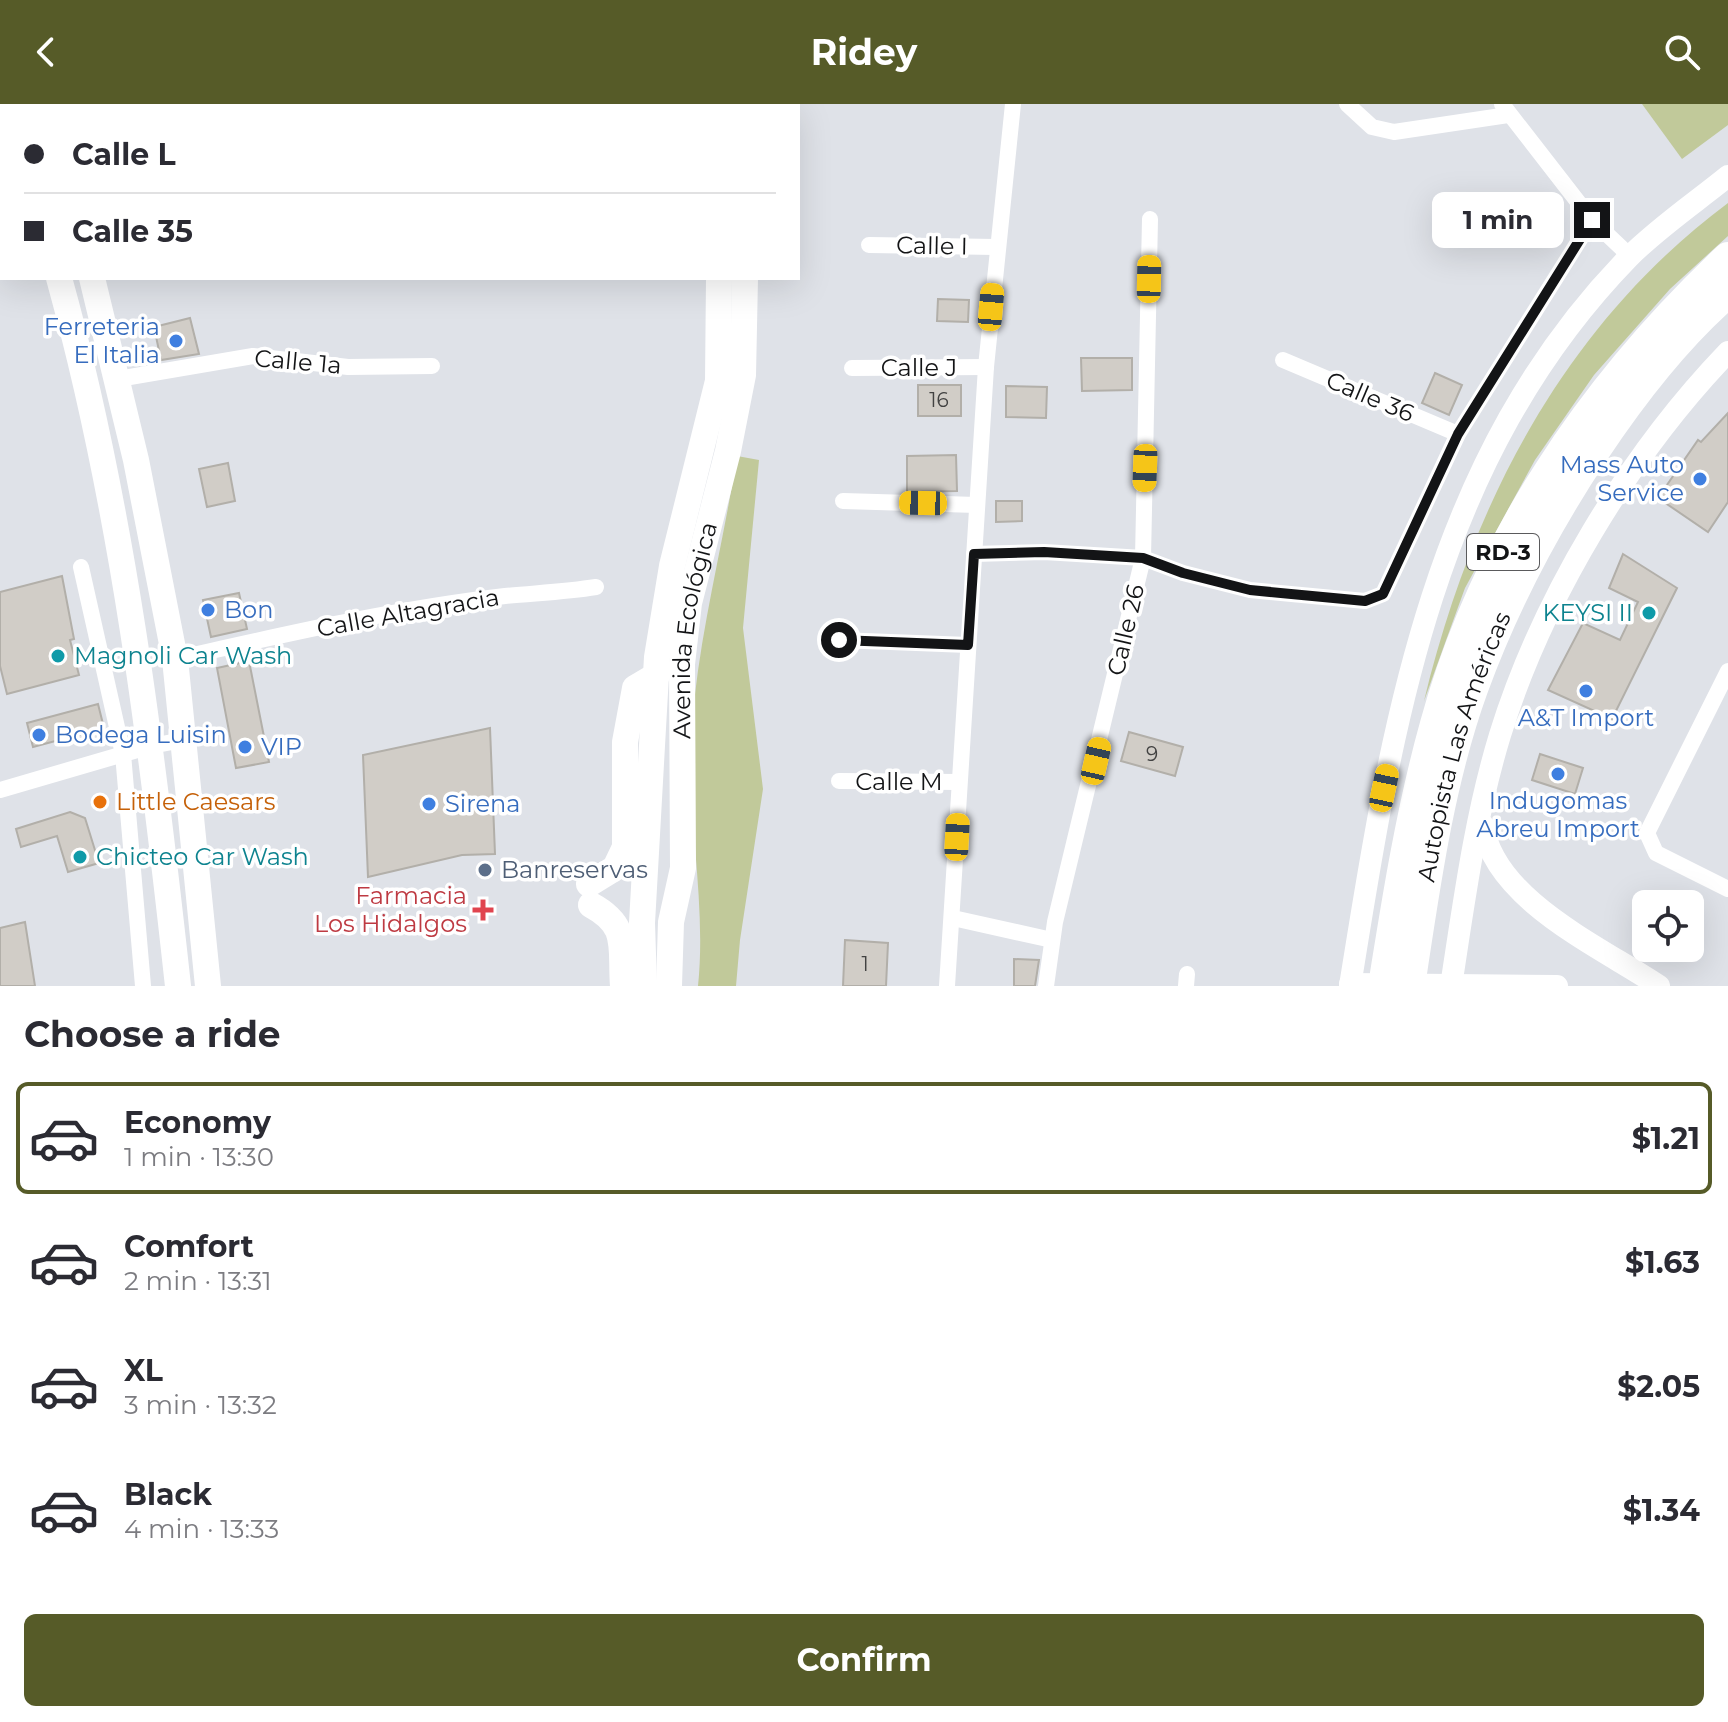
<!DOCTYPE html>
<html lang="en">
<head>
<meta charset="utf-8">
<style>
  body { margin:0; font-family:Montserrat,sans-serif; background:#f2f2f3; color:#2b2b33; height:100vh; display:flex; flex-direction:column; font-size:30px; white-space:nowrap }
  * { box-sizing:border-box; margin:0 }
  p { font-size:26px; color:#7c7c81 }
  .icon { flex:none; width:44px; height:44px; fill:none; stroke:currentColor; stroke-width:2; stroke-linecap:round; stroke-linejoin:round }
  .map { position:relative; height:882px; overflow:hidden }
  .sheet { display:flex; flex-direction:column; background:#fff; flex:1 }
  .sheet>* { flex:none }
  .banner { position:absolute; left:0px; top:0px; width:800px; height:176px; box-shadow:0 8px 32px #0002; display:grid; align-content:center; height:176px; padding:0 24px; background:#fff }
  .fabs { position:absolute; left:1632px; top:786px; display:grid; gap:16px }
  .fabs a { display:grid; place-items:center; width:72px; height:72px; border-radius:12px; background:#fff; box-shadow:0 8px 32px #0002; font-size:40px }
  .end { position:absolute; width:36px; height:36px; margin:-18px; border:10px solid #131416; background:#fff; box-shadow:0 0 0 4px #fff }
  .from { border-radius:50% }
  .bubble { position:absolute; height:56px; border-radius:12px; background:#fff; box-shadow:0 8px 32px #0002; font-size:26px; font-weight:700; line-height:56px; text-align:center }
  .car { position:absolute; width:24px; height:48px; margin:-24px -12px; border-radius:10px; box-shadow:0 0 6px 2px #0007; background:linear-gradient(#f5c518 24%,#345 0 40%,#f5c518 0 76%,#345 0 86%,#f5c518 0) }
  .banner b { display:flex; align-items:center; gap:28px; height:76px; font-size:30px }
  .banner b+b { border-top:2px solid #e1e1e2 }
  .banner i { width:20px; height:20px; background:#2b2b33 }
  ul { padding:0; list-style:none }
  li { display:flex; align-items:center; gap:24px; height:112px; margin:0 16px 12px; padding:0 8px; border:4px solid transparent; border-radius:12px }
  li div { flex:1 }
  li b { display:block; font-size:30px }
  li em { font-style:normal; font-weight:700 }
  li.selected { border-color:#565b28 }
  li>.icon { width:72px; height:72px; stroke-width:1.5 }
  h2 { padding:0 24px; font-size:36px; line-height:96px }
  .primary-button { display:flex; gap:16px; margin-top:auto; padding:16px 24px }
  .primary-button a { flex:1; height:92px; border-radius:12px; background:#565b28; color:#fff; font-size:32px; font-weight:700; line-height:92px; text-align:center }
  header { display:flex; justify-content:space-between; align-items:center; height:104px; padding:0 24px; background:#565b28; color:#fff; font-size:36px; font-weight:700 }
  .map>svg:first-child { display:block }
  .green { fill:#c1c99a }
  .building { fill:#d1cdc7; stroke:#b2afa9; stroke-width:2 }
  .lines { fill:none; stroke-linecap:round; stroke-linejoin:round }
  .street { stroke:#fff; stroke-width:16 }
  .secondary { stroke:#fff; stroke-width:22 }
  .primary { stroke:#fff; stroke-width:26 }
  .highway { stroke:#fff; stroke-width:30 }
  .route { stroke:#131416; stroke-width:10 }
  .shop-dot { fill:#3f7fe0; stroke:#fff; stroke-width:3 }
  .culture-dot { fill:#0f9aa8; stroke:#fff; stroke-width:3 }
  .food-dot { fill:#e8710a; stroke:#fff; stroke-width:3 }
  .service-dot { fill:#5c6f8a; stroke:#fff; stroke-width:3 }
  .health-dot { fill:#e0444e; stroke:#fff; stroke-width:3 }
  .labels { text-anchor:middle; stroke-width:7; stroke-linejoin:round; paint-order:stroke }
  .number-label { font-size:20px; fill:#424242 }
  .shield { fill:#fff; stroke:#5a5a5c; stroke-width:2 }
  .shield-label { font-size:22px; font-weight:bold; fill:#131416 }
  .street-label { font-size:24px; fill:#131416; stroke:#fff }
  .shop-label { font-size:24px; fill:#366cbe; stroke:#fff; text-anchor:start }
  .culture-label { font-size:24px; fill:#0d838f; stroke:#fff; text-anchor:start }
  .food-label { font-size:24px; fill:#c56008; stroke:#fff; text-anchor:start }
  .service-label { font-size:24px; fill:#4e5e75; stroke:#fff; text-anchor:start }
  .health-label { font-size:24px; fill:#be3a42; stroke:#fff; text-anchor:end }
</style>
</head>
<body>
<header><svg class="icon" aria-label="back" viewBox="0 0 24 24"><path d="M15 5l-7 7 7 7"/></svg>Ridey<svg class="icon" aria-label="search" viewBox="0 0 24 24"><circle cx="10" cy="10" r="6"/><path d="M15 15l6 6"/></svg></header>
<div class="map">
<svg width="1728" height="882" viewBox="0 0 1728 882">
  <rect width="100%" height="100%" fill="#dfe2e8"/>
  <!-- green -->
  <g class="green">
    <polygon points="1642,0 1728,0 1728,21 1682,55"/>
    <path d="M1728 99V132L1670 185 1594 271 1535 356 1465 484 1424 597C1471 402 1564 221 1728 99Z"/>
    <path d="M737 352 759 356 743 524 763 685 740 836 736 882H698C707 795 685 708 692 621 699 530 723 442 737 352Z"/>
  </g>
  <!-- building -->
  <g class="building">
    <polygon points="938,195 969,196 968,218 937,217"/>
    <polygon points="190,214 199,250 161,256 154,223"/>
    <polygon points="1081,254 1132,254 1132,286 1082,287"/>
    <polygon points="1435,269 1462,281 1449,311 1422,299"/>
    <rect x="918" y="281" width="43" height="31"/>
    <polygon points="1006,282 1047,283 1046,314 1006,313"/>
    <polygon points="1728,309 1728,398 1708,428 1658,394 1698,336 1701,338"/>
    <polygon points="956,351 957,387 907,388 907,352"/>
    <polygon points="228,359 235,397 207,403 199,365"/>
    <polygon points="996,397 1022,397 1022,417 996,418"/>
    <polygon points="1623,450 1677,484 1612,615 1548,586 1583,519 1620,536 1638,498 1609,484"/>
    <polygon points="62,472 74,535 70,536 79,571 7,590 0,562 0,488"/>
    <polygon points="239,489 247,525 211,533 203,496"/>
    <polygon points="249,557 269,658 236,664 217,564"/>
    <polygon points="98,600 104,624 33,643 27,619"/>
    <polygon points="490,624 495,750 462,751 368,773 363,651"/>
    <polygon points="1129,628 1183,643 1175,672 1121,657"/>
    <polygon points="1540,650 1583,664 1575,690 1532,676"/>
    <polygon points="70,708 85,714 99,759 68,768 57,732 21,743 16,725"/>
    <polygon points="25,818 35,882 0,882 0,824"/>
    <polygon points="845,836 888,839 886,882 843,882"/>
    <polygon points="1014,855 1039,856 1035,882 1014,882"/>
  </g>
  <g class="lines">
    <!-- street -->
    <g class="street">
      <polyline points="1347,0 1372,23 1394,28 1508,11"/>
      <polyline points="1502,0 1592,116 1630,152"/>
      <polyline points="869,141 996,143"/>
      <polyline points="1283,256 1458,330"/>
      <polyline points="852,264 986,263"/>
      <polyline points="118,275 253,252 348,263 432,262"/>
      <polyline points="843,397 977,401"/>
      <polyline points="974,450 1044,448 1143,454 1183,469 1250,486 1365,497 1383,490 1458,330 1592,116"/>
      <polyline points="81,463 123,650 143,882"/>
      <polyline points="839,536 968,541"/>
      <path d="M175 555C283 531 393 505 505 492 535 489 565 488 596 483"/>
      <polyline points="1728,567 1647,729 1656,749 1728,785"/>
      <polyline points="839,677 959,678"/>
      <polyline points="0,686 151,642 183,636"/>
      <polyline points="953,814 1052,836"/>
      <polyline points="947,882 986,263 1013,0"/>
      <polyline points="1046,882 1055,818 1143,454 1150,115"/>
      <polyline points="1186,882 1187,870"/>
    </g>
    <!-- secondary -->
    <g class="secondary">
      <path d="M1483 721C1494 796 1601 843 1659 882"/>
      <polyline points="1350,880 1557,882"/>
      <path d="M1350 882C1392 618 1434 353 1629 153 1659 123 1696 98 1728 72"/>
      <path d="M1451 882C1464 798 1475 713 1500 631 1542 495 1629 351 1728 248"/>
    </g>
    <!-- primary -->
    <g class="primary">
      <polyline points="9,0 10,2"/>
      <polyline points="42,0 43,2"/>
      <polyline points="717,0 717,2"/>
      <polyline points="739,0 739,2"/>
      <path d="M59 174C123 405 152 644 178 882"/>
      <polyline points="92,174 136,356 175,555 208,882"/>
      <polyline points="589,780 615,764 625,743 625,638 635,584 657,571"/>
      <path d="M591 801C630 822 620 843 623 882"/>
      <polyline points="644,882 642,819 657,553 672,462 718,277 719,174"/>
      <path id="s1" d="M669 882 671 818 683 764 682 560 689 499 728 347 743 271 745 174"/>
    </g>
    <!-- highway -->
    <g class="highway">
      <path d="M1383 882C1397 794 1411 706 1435 620 1485 438 1592 281 1728 153"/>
      <path id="s2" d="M1410 882C1425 783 1439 679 1473 585 1504 500 1545 422 1595 347 1633 290 1677 233 1728 189"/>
    </g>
  </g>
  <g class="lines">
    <!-- route -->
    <polyline class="route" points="839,536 968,541 974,450 1044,448 1143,454 1183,469 1250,486 1365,497 1383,490 1458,330 1592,116"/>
  </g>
  <!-- markers -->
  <g class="shop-dot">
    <circle cx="176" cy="237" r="8"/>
    <circle cx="1700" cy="375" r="8"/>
    <circle cx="208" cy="506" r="8"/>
    <circle cx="1586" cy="587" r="8"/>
    <circle cx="39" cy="631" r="8"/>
    <circle cx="245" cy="643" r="8"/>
    <circle cx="1558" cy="670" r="8"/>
    <circle cx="429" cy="700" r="8"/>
  </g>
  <g class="culture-dot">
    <circle cx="1649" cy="509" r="8"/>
    <circle cx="58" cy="552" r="8"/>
    <circle cx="80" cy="753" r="8"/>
  </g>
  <circle class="food-dot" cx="100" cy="698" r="8"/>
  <circle class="service-dot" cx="485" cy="766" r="8"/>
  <path class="health-dot" d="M479 794h8v8h8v8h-8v8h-8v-8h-8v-8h8z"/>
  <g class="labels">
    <!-- number labels -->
    <g class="number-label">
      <text x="939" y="303">16</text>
      <text x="1152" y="657">9</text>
      <text x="865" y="867">1</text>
    </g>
    <!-- shield labels -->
    <rect class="shield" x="1467" y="430" width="72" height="36" rx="6"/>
    <g class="shield-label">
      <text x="1503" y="456">RD-3</text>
    </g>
    <!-- street labels -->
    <g class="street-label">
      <text transform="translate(932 142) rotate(1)" y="8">Calle I</text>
      <text transform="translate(298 258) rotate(5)" y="8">Calle 1a</text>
      <text x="919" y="272">Calle J</text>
      <text transform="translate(1370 293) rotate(23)" y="8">Calle 36</text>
      <text transform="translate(408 509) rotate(-10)" y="8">Calle Altagracia</text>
      <text transform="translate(1126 526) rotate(-77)" y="8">Calle 26</text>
      <text dy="8" stroke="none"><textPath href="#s1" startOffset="358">Avenida Ecológica</textPath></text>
      <text dy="8" stroke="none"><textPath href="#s2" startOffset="246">Autopista Las Américas</textPath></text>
      <text x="899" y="686">Calle M</text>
    </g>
    <!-- shop labels -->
    <g class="shop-label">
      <text x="160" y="231" text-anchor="end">Ferreteria<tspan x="160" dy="28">El Italia</tspan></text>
      <text x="1684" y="369" text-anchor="end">Mass Auto<tspan x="1684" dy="28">Service</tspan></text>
      <text x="224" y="514">Bon</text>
      <text x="1586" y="622" text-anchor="middle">A&amp;T Import</text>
      <text x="55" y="639">Bodega Luisin</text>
      <text x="261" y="651">VIP</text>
      <text x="1558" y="705" text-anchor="middle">Indugomas<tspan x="1558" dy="28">Abreu Import</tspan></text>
      <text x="445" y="708">Sirena</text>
    </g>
    <!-- culture labels -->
    <g class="culture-label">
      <text x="1633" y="517" text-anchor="end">KEYSI II</text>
      <text x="74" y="560">Magnoli Car Wash</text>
      <text x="96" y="761">Chicteo Car Wash</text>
    </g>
    <!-- food labels -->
    <g class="food-label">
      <text x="116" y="706">Little Caesars</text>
    </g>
    <!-- service labels -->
    <g class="service-label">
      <text x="501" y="774">Banreservas</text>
    </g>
    <!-- health labels -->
    <g class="health-label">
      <text x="467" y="800">Farmacia<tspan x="467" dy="28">Los Hidalgos</tspan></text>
    </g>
  </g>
</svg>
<div class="fabs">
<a><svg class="icon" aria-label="locate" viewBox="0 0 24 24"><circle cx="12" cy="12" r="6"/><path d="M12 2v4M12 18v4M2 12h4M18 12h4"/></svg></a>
</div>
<i class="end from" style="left:839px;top:536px"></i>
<i class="end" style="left:1592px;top:116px"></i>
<div class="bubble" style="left:1432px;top:88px;width:132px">1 min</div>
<i class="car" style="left:1149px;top:175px;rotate:1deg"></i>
<i class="car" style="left:991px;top:203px;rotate:5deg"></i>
<i class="car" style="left:1145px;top:364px;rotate:182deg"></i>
<i class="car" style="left:923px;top:399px;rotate:271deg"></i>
<i class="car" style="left:1096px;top:657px;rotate:13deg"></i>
<i class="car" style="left:1384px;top:684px;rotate:12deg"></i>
<i class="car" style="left:957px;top:733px;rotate:3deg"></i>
<div class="banner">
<b><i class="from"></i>Calle L</b>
<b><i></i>Calle 35</b>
</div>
</div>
<section class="sheet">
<h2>Choose a ride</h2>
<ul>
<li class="selected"><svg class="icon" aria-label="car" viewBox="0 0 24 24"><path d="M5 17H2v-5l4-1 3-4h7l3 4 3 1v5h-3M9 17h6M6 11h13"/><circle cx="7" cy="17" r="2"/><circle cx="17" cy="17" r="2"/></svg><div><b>Economy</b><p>1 min · 13:30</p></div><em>$1.21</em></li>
<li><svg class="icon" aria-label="car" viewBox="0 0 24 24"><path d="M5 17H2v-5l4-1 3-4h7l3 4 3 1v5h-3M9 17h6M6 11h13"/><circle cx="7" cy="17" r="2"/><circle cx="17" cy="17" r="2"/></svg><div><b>Comfort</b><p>2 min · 13:31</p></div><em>$1.63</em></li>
<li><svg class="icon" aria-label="car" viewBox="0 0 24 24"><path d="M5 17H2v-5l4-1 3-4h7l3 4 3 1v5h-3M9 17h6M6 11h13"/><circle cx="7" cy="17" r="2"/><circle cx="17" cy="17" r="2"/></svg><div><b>XL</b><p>3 min · 13:32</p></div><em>$2.05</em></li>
<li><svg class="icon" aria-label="car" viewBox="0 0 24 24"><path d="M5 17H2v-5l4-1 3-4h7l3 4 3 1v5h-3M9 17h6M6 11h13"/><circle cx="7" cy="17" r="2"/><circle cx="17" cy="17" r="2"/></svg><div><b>Black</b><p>4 min · 13:33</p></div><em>$1.34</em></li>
</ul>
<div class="primary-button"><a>Confirm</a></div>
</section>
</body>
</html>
